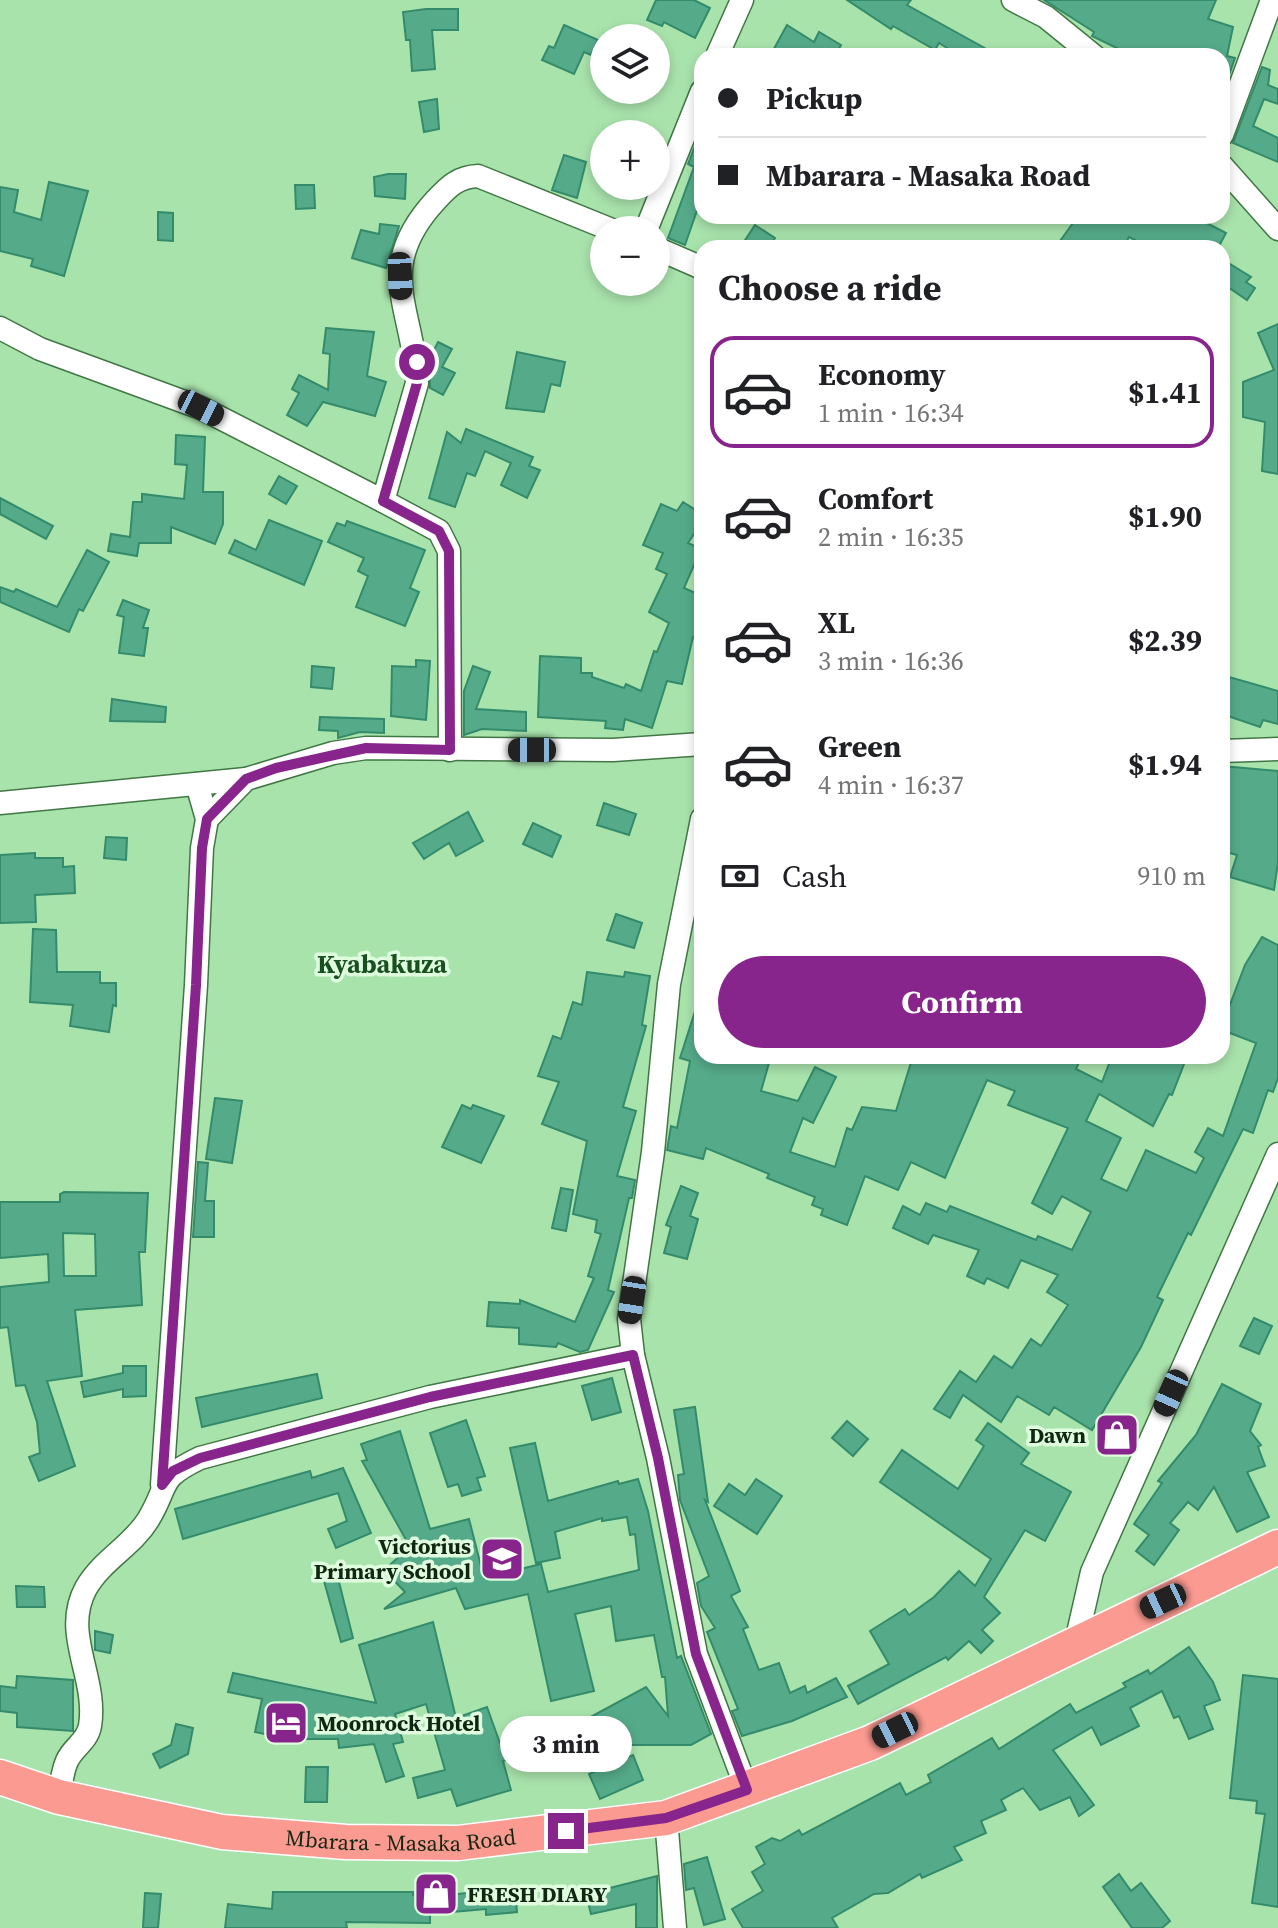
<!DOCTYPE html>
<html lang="en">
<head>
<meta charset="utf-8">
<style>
  body { margin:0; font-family:"Source Serif 4",serif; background:#f2f2f2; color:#202124; height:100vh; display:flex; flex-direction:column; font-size:30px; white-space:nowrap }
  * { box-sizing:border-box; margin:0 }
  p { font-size:26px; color:#757577 }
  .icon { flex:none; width:44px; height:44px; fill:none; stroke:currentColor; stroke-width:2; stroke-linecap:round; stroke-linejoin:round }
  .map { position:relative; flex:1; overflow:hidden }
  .drawer { position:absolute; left:694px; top:240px; width:536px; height:824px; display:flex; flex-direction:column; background:#fff; border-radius:24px; box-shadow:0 4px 12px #0003 }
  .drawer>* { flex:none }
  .guide { position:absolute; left:694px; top:48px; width:536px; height:176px; border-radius:24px; box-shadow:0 4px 12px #0003; display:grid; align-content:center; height:176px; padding:0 24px; background:#fff }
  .fabs { position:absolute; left:590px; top:24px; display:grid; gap:16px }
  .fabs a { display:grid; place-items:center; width:80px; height:80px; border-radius:50%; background:#fff; box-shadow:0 4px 12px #0003; font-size:40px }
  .end { position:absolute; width:36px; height:36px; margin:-18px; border:10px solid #88258d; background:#fff; box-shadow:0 0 0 4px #fff }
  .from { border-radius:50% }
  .bubble { position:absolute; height:56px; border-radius:28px; background:#fff; box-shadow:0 4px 12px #0003; font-size:26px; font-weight:700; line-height:56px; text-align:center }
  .car { position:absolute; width:24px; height:48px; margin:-24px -12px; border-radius:10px; box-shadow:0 0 6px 2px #0007; background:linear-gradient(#222 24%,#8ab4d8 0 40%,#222 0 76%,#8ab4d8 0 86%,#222 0) }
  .guide b { display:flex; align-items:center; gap:28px; height:76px; font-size:30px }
  .guide b+b { border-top:2px solid #e0e0e0 }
  .guide i { width:20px; height:20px; background:#202124 }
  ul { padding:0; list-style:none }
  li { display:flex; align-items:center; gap:24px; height:112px; margin:0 16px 12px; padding:0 8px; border:4px solid transparent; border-radius:24px }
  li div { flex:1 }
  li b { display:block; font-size:30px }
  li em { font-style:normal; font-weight:700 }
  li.active { border-color:#88258d }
  li>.icon { width:72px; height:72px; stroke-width:1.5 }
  h2 { padding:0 24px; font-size:36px; line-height:96px }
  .pay { display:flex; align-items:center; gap:20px; height:88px; padding:0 24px; font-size:30px }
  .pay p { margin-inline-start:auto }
  .action { display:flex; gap:16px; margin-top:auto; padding:16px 24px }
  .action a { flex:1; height:92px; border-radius:48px; background:#88258d; color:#fff; font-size:32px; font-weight:700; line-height:92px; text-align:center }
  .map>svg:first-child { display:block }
  .building { fill:#55ab89; stroke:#348b6b; stroke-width:2; fill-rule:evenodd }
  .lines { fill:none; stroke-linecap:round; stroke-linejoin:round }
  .minor-casing { stroke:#417745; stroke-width:25 }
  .highway-casing { stroke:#fff; stroke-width:37 }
  .minor { stroke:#fff; stroke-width:22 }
  .highway { stroke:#fb9a91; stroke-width:34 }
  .route { stroke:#88258d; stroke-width:10 }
  .labels { text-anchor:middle; stroke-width:7; stroke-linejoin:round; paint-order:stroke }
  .poi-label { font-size:22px; font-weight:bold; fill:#0f2611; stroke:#dffcdf; text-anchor:end }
  .street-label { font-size:22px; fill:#0f2611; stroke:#dffcdf }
  .quarter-label { font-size:26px; font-weight:bold; fill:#195020; stroke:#dffcdf }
</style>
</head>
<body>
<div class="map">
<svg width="1278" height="1928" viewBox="0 0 1278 1928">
  <rect width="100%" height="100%" fill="#a9e3ac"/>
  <!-- building -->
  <g class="building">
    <polygon points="656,0 694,0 710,8 695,38 664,22 662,26 647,20"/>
    <polygon points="847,0 911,0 907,5 999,56 960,56 939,43 935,50 893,26 891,29"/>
    <polygon points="1044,0 1216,0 1208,19 1233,27 1227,56 1235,58 1222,95 1222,56 1133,56 1092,36 1094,32"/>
    <polygon points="426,9 458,9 458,30 432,30 435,69 412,71 410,40 406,40 403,12"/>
    <polygon points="564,25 598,40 591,55 584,52 574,74 542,60 549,46 554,48"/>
    <polygon points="787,25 814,42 819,32 841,45 835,56 770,56"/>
    <polygon points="1262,67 1270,70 1268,85 1278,89 1278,104 1264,99 1253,126 1278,138 1278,162 1233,143"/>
    <polygon points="437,99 439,129 424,132 419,102"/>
    <polygon points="702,128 702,196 685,245 668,238 694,167 688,164"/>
    <polygon points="564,155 586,162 577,198 552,190"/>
    <polygon points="388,174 406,174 405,199 375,196 374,177"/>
    <polygon points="49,182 88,191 64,276 31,266 33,259 0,251 0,187 18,190 14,212 41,220"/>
    <polygon points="295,185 314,185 315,208 296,209"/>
    <polygon points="158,212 173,213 173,241 158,240"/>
    <polygon points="1078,216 1193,216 1226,233 1218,248 1151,248 1129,237 1123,248 1055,248"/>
    <polygon points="380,224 399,226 386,268 352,258 361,230 379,234"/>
    <polygon points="755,225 775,238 768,248 740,248"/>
    <polygon points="1222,259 1251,277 1246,282 1255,288 1247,300 1222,283"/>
    <polygon points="1278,324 1278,474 1262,471 1265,422 1243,417 1243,382 1274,370 1258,333"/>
    <polygon points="326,328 374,332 367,376 386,382 375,416 323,402 307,426 287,415 299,393 292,389 299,375 328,390 330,354 323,353"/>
    <polygon points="438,342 452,349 442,367 455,373 443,395 430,388 429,360"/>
    <polygon points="517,352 565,362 560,386 551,384 544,412 506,408"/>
    <polygon points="466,429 533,457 529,466 540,470 527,498 501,485 511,463 485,451 475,476 467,473 455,507 429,498 447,432 461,443"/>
    <polygon points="176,435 205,437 203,492 223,492 223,524 215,544 171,527 171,543 139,543 137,556 108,551 111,534 130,537 133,502 142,502 142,494 184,499 187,465 175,464"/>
    <polygon points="279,476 297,486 286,504 269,494"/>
    <polygon points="0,498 53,526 46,539 0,514"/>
    <polygon points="683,502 702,514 702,522 688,543 701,549 684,588 702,596 702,641 693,637 682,684 667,681 652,728 625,719 623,730 605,728 606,721 538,717 540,656 581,658 581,673 592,673 592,677 624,688 626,684 641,691 654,651 657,652 669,623 649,612 667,574 656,569 663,553 643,545 661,504 677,511"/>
    <polygon points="269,520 322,541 304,585 229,553 235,540 256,550"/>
    <polygon points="347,521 425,550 410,588 419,592 405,626 356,607 368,576 358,571 364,558 328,542 337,523 345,526"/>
    <polygon points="87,550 109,562 83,611 79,609 69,632 0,602 0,587 14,592 16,589 57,607"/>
    <polygon points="123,600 149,610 143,628 148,628 144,656 119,653 124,617 117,615"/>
    <polygon points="416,660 430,661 426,720 391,716 392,666 416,667"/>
    <polygon points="312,666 334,668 332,689 311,687"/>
    <polygon points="473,666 490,672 476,709 526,712 526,731 482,729 464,735 464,691"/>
    <polygon points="1222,675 1278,691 1278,724 1263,720 1260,727 1222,714"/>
    <polygon points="112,699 166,707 165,722 110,721"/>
    <polygon points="320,717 384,719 384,733 360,732 338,738 338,731 319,730"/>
    <polygon points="1222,766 1278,771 1278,862 1274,890 1230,877 1237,855 1222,851"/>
    <polygon points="604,803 636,814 629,835 597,825"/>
    <polygon points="468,812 483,841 456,856 449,843 424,859 413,843"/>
    <polygon points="533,823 561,836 552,857 523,844"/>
    <polygon points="106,837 127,838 126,860 104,858"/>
    <polygon points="35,853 35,858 63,858 63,867 74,866 75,893 35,895 36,922 0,923 0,855"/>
    <polygon points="616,914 642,923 634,948 607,940"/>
    <polygon points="33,929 56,930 57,972 100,972 100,983 116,983 116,1006 113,1005 109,1032 70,1026 73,1005 30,1002"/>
    <polygon points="1262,937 1278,945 1278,1078 1273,1092 1268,1090 1253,1133 1243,1129 1191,1235 1188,1233 1157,1297 1163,1300 1141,1347 1092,1430 1054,1407 1049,1415 1017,1396 1001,1422 963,1395 950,1418 934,1409 960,1371 976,1382 994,1356 1012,1368 1031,1339 1041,1346 1068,1305 1047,1292 1058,1275 1021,1260 1008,1288 987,1278 984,1284 967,1276 979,1250 933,1235 928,1244 893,1228 903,1206 920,1215 926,1203 947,1212 950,1206 1036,1240 1038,1236 1072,1250 1091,1212 1062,1196 1052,1214 1032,1203 1068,1128 1008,1105 1015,1091 987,1080 945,1178 911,1162 898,1190 865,1176 847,1225 821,1215 823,1209 812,1205 815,1197 767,1178 769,1174 706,1148 703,1159 667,1150 671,1126 677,1128 690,1061 680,1058 699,999 702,1000 702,1056 771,1056 761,1091 798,1101 815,1067 836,1077 813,1123 803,1118 790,1152 835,1167 847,1128 852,1130 862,1107 896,1111 913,1056 1082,1056 1076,1069 1102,1082 1112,1056 1174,1056 1184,1064 1172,1095 1169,1094 1153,1126 1099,1094 1086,1121 1121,1138 1101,1179 1127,1191 1146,1150 1196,1173 1204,1158 1195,1152 1208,1128 1223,1136 1256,1043 1222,1030 1222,1026 1245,965"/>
    <polygon points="587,972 624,977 625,972 650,976 642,1025 646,1026 623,1107 636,1111 617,1176 635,1180 632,1198 629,1198 608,1290 614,1292 588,1350 580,1352 558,1343 556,1347 519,1344 519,1328 487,1326 489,1302 520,1304 520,1300 575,1322 594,1278 588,1276 601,1234 595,1232 597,1220 573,1214 587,1141 542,1124 559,1082 538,1076 553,1036 561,1039 573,1002 582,1005"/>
    <polygon points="215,1098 242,1101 232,1163 206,1159"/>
    <polygon points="462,1105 471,1109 473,1105 504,1116 481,1163 442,1147"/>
    <polygon points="198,1162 208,1163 205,1201 214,1201 214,1237 193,1237"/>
    <polygon points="681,1186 698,1193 690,1216 698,1219 687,1259 664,1253 671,1227 666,1225"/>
    <polygon points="561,1188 573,1190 566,1231 552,1228"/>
    <path d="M64 1192 148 1193 145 1252H139L142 1305 75 1310 82 1376 47 1381 75 1466 39 1481 29 1457 40 1453 37 1422 25 1385 16 1386 8 1327 0 1328V1287L49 1282 48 1254 0 1258V1202H60V1194ZM63 1233 95 1234 96 1276H64Z"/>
    <polygon points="1254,1318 1272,1326 1259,1354 1240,1346"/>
    <polygon points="123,1366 146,1366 146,1396 123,1397 123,1389 84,1397 81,1382 123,1373"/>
    <polygon points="317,1374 322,1398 202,1427 196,1398"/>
    <polygon points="612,1378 621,1412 592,1420 582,1386"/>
    <polygon points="1222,1384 1261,1404 1250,1431 1261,1445 1258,1447 1265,1466 1247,1472 1269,1517 1237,1532 1214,1487 1198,1510 1188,1502 1170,1523 1179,1530 1154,1565 1136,1551 1149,1535 1134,1524 1162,1483 1158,1481 1196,1435"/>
    <polygon points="695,1407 708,1502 705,1500 740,1591 731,1596 748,1627 743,1629 759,1670 779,1663 790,1693 805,1686 807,1693 836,1678 847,1697 792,1721 742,1736 732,1711 738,1709 707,1632 715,1628 701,1606 697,1583 709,1576 680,1500 678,1475 684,1474 674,1410"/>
    <polygon points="466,1420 485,1476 477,1478 481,1490 462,1496 458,1484 448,1487 430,1433"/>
    <polygon points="847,1421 868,1439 853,1456 832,1438"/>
    <polygon points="988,1423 1029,1453 1021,1464 1071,1492 1045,1541 1025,1530 984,1597 1000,1613 982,1630 993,1641 981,1653 969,1641 948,1660 946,1657 858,1704 848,1686 889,1664 870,1631 905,1609 909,1615 934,1597 959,1571 975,1586 991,1559 880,1482 902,1450 958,1489 984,1446 976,1440"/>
    <polygon points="400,1431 430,1529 469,1519 484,1578 541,1564 548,1592 639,1570 635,1534 630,1535 627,1517 602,1521 602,1518 555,1532 560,1558 536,1563 510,1448 535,1443 548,1501 618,1481 619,1484 638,1479 648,1511 677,1658 681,1656 711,1734 691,1745 582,1745 572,1727 646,1687 668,1716 665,1677 662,1677 654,1635 616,1641 611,1606 575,1614 594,1691 551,1701 528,1594 465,1609 456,1588 384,1609 405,1592 384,1570 410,1547 362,1461 367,1460 361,1444"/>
    <polygon points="343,1468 371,1533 336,1548 328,1529 347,1521 338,1493 183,1539 175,1509 310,1471 312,1478"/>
    <polygon points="756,1479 782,1496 757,1534 714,1506 729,1484 745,1495"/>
    <polygon points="336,1570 353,1638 341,1642 322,1574"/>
    <polygon points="16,1586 44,1587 45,1607 17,1607"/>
    <polygon points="433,1622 456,1718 487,1707 506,1760 503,1761 511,1790 457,1806 451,1789 418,1798 413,1778 445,1770 426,1704 395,1714 403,1742 393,1744 404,1776 386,1782 374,1744 339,1748 338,1739 288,1739 255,1732 262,1699 228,1692 233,1673 376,1703 359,1645"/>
    <polygon points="95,1631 113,1635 110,1653 95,1650"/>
    <polygon points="1189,1647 1213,1682 1220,1700 1204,1706 1213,1729 1189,1739 1179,1716 1174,1718 1162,1691 1130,1708 1139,1726 1101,1745 1092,1727 1053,1750 1094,1805 1079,1816 1070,1797 1040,1810 1023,1788 1001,1800 1006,1810 981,1821 986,1833 954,1847 962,1860 922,1878 920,1874 888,1893 874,1894 832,1918 838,1928 743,1928 732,1909 763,1891 752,1872 765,1864 756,1847 772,1838 780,1841 799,1830 802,1835 900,1783 906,1795 931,1782 928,1775 992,1738 999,1749 1070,1704 1076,1713 1126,1687 1123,1683 1148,1670 1150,1674"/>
    <polygon points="1243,1675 1278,1679 1278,1907 1252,1903 1265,1814 1256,1813 1257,1801 1230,1798"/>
    <polygon points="17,1676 73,1680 73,1731 17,1727 17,1713 0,1711 0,1686 16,1688"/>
    <polygon points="176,1724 193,1728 188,1754 160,1768 153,1754 171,1745"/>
    <polygon points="633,1755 643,1780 600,1799 589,1774"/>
    <polygon points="306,1767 328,1767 327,1802 305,1802"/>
    <polygon points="707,1857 725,1919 704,1925 694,1888 686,1890 684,1864"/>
    <polygon points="1119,1874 1131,1891 1141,1883 1170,1921 1162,1928 1132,1928 1103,1887"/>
    <polygon points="657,1876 657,1928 636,1928 636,1904 591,1914 586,1894"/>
    <polygon points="515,1888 517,1912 486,1915 486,1909 430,1914 430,1923 346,1922 347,1928 225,1928 228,1904 272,1909 273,1892 413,1892 413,1895 429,1897"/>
    <polygon points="145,1893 161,1894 158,1928 143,1928"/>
  </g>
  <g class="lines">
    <!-- minor casing -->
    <g class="minor-casing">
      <g id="minor">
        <polyline points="1013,0 1046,17 1094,56"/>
        <polyline points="717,56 742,0"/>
        <polyline points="1222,135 1272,0"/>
        <polyline points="1222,166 1278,229"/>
        <polyline points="646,230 702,91"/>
        <polyline points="656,248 702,268"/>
        <polyline points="0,328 40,349 201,408 383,501"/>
        <path d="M450 750 449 551 439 531 383 501 417 383C414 309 372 269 436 200 449 186 458 177 478 176L612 230"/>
        <polyline points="1222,751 1278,749"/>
        <polyline points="0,803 246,779 333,753 366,748 613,750 702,744"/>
        <polyline points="207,819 246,779"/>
        <polyline points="702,819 669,984 653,1152 629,1319 633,1355 658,1458 696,1654 747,1790"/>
        <polyline points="162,1485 196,985 202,848 207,819 197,784"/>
        <polyline points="1076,1642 1092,1572 1278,1154"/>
        <path d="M59 1797C61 1785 62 1772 67 1761 73 1747 87 1742 90 1726 98 1677 61 1634 86 1588 102 1560 132 1546 148 1520 170 1484 156 1479 200 1458L430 1397 633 1355"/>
        <polyline points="666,1818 675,1928"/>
      </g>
    </g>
    <!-- highway casing -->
    <g class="highway-casing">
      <g id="highway">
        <path id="s1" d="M0 1777 59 1797 222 1832 346 1842 458 1843 666 1818 870 1743 1278 1547"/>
      </g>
    </g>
    <!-- minor -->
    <use href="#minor" class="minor"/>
    <!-- highway -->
    <use href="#highway" class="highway"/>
  </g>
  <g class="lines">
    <!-- route -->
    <polyline class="route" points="417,362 417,383 383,501 439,531 449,551 450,750 366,748 276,768 246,779 207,819 202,848 196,985 162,1485 173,1471 200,1458 430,1397 633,1355 658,1458 696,1654 747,1790 666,1818 566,1831"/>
  </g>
  <!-- icons -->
  <defs>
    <g id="shop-square" transform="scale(2.3)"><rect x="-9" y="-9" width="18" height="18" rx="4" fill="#88258d" stroke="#dffcdf"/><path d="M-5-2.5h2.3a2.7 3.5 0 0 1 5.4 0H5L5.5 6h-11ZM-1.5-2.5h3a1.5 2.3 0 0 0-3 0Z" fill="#fff"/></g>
    <g id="school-square" transform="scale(2.3)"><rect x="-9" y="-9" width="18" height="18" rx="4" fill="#88258d" stroke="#dffcdf"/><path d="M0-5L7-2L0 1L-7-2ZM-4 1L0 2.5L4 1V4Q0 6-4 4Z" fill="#fff"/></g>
    <g id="hotel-square" transform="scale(2.3)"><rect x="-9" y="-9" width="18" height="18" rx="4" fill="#88258d" stroke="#dffcdf"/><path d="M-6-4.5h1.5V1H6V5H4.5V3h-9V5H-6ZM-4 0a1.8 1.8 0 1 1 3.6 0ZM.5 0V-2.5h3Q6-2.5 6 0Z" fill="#fff"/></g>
  </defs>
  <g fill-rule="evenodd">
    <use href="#shop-square" x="1117" y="1435"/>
    <use href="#school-square" x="502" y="1559"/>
    <use href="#hotel-square" x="286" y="1723"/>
    <use href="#shop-square" x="436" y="1894"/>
  </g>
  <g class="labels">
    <!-- poi labels -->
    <g class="poi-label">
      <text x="1086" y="1443">Dawn</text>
      <text x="471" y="1554">Victorius<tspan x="471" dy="25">Primary School</tspan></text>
      <text x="317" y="1731" text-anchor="start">Moonrock Hotel</text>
      <text x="467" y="1902" text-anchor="start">FRESH DIARY</text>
    </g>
    <!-- street labels -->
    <g class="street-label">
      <text dy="8" stroke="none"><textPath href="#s1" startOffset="408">Mbarara - Masaka Road</textPath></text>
    </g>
    <!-- quarter labels -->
    <g class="quarter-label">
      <text x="382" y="973">Kyabakuza</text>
    </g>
  </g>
</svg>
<div class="fabs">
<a><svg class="icon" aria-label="layers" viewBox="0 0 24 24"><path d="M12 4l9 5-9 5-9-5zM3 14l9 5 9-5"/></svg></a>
<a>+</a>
<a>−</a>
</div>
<i class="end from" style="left:417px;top:362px"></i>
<i class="end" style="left:566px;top:1831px"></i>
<div class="bubble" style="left:500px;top:1716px;width:132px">3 min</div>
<i class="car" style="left:400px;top:276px;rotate:178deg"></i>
<i class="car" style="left:201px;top:408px;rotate:117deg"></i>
<i class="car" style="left:532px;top:750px;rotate:270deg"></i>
<i class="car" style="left:632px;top:1300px;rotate:189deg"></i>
<i class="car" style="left:1171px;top:1393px;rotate:204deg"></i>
<i class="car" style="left:1163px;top:1601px;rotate:245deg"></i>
<i class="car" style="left:895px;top:1730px;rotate:244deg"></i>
<div class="guide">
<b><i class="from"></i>Pickup</b>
<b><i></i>Mbarara - Masaka Road</b>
</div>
<section class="drawer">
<h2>Choose a ride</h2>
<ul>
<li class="active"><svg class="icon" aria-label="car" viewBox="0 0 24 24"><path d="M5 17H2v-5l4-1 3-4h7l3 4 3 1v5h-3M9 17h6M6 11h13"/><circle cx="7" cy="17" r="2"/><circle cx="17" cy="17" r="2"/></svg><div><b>Economy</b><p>1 min · 16:34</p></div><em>$1.41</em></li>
<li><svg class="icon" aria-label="car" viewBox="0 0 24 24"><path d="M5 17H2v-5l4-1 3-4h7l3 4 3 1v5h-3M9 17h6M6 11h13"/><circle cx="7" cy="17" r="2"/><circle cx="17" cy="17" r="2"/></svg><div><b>Comfort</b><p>2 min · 16:35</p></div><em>$1.90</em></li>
<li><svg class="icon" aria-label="car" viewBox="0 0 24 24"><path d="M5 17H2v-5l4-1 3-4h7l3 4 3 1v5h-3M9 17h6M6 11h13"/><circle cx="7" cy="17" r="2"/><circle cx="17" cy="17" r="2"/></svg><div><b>XL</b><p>3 min · 16:36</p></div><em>$2.39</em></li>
<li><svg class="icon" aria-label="car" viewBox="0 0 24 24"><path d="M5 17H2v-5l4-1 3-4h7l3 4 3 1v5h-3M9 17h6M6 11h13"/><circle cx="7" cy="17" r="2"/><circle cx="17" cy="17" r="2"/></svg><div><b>Green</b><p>4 min · 16:37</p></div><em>$1.94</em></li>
</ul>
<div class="pay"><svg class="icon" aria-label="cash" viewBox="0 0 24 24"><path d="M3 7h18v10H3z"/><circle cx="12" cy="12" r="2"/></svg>Cash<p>910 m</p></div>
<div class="action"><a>Confirm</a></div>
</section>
</div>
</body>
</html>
